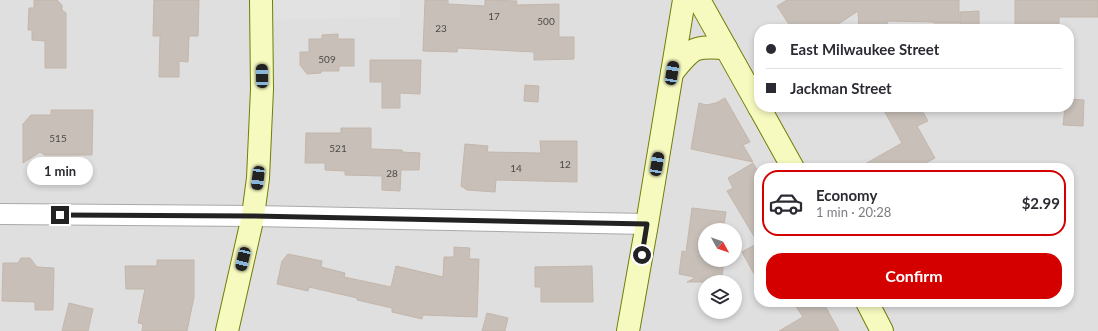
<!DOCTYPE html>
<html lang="en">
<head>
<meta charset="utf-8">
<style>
  body { margin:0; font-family:Lato,sans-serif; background:#f7f7f7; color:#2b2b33; height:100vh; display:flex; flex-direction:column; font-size:15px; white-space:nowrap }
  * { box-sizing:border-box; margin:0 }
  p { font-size:13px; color:#7c7c81 }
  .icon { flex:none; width:22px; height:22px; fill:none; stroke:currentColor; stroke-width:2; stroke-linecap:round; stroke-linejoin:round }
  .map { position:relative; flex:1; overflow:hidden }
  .sheet { position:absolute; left:754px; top:163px; width:320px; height:144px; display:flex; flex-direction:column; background:#fff; border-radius:16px; box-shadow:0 2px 6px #0003 }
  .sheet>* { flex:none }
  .top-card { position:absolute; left:754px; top:24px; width:320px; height:88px; border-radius:16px; box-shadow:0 2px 6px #0003; display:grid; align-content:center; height:88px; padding:0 12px; background:#fff }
  .needle { width:26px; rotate:130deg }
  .fabs { position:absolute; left:698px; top:223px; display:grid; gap:8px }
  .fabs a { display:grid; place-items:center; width:44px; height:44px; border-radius:50%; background:#fff; box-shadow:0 2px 6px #0003; font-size:20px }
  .end { position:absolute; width:18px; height:18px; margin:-9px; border:5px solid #222; background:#fff; box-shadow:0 0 0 2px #fff }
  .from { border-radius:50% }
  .bubble { position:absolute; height:28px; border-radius:14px; background:#fff; box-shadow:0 2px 6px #0003; font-size:13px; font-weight:700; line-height:28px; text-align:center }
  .car { position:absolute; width:12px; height:24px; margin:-12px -6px; border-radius:5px; box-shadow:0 0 3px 1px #0007; background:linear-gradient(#222 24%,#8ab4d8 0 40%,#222 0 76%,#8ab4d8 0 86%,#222 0) }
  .top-card b { display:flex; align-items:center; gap:14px; height:38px; font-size:15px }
  .top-card b+b { border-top:1px solid #e1e1e2 }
  .top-card i { width:10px; height:10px; background:#2b2b33 }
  ul { padding:7px 0 0; list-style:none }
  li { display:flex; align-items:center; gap:12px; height:66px; margin:0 8px 6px; padding:0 4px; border:2px solid transparent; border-radius:16px }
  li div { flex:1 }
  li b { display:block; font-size:15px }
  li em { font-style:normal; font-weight:700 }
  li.on { border-color:#d40000 }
  li>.icon { width:36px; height:36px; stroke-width:1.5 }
  .primary-button { display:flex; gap:8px; margin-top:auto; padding:8px 12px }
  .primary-button a { flex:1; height:46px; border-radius:16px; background:#d40000; color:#fff; font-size:16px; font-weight:700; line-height:46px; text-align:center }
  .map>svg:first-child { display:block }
  .residential { fill:#e0dfdf; fill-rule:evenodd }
  .parking { fill:#e2e2e2 }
  .building { fill:#c7bfb8; stroke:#c4b6ab }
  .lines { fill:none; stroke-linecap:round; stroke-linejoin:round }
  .minor-casing { stroke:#a9a9a9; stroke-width:22 }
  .secondary-casing { stroke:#707d05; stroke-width:24 }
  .minor { stroke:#fff; stroke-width:20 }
  .secondary { stroke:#f7fabf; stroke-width:22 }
  .route { stroke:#222; stroke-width:5 }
  .labels { text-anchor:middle; stroke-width:3; stroke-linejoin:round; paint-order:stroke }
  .number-label { font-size:10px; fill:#4b4948 }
</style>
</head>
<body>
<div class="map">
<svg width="1098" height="331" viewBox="0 0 1098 331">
  <rect width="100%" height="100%" fill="#f2efe9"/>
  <!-- residential -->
  <path class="residential" d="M0 0H1098V331H0ZM759 29H1069V107H759ZM759 168H1069V302H759ZM705 230H735V260H705ZM705 282H735V312H705Z"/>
  <!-- parking -->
  <polygon class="parking" points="261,0 400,0 400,17 261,20"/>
  <!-- building -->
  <g class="building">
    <polygon points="34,0 57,0 62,5 62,10 66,13 66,68 45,68 45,41 32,40 32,30 28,30 29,8 34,8"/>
    <polygon points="154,0 199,0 198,36 189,36 188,62 179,61 179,77 159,77 160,36 153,36"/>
    <polygon points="425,0 448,0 448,4 485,6 485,0 517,1 516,5 559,4 559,37 574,37 574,59 534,60 534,52 458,48 457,52 423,51"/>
    <polygon points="787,0 959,0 959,23 934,23 934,22 887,21 888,29 859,29 858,11 831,29 792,29 777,6"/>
    <polygon points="1015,0 1098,0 1098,17 1059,17 1059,24 1056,24 1056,29 1015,29"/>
    <polygon points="979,11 979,28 960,29 960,12"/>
    <polygon points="338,34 338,39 354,39 354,66 339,66 339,71 321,71 321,73 307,74 300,65 300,52 309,52 309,39 322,39 322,35"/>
    <polygon points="370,60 421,60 420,94 400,93 400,108 382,108 382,82 370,82"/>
    <polygon points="525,85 539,86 538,102 524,101"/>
    <polygon points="725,98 750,142 743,145 753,162 691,149 699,103 706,105 716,103"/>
    <polygon points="1069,99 1084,100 1083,126 1063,125 1065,107 1069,107"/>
    <polygon points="882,107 920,107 928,121 917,126 935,158 917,168 858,168 902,143"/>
    <polygon points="51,110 93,110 92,155 45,155 40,152 23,163 23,124 31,115 51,115"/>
    <polygon points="341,128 371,128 371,149 402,150 402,152 420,153 419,170 401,170 400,191 382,190 382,176 345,175 345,171 325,170 325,163 305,163 306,133 341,133"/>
    <polygon points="540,141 577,141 577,182 496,180 495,192 467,190 461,186 465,144 488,146 487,152 541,153"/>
    <polygon points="753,163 759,173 759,283 742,252 758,243 727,191 733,188 728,178"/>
    <polygon points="692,208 726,212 723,230 705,230 705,260 719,260 718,265 724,262 721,282 687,282 693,279 694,277 679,274 682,251 686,252"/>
    <polygon points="454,247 470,248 469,259 479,259 477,317 423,315 422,319 392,312 392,308 357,300 357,298 309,287 308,291 277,284 282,261 288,254 322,261 321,267 345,273 344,277 391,287 396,266 443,277 444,257 454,257"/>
    <polygon points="21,258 30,258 37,267 54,268 53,310 35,310 35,302 2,301 3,263 18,263"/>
    <polygon points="157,260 194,260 194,297 187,331 142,331 143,324 138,323 145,289 126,289 125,266 157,266"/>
    <polygon points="592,266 593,302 541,302 541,287 535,287 535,267"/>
    <polygon points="793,302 823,302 839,331 779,331 803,317"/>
    <polygon points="69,303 93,309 88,331 62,331"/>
    <polygon points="487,313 508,318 505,331 482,331"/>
  </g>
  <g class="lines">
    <!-- minor casing -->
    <g class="minor-casing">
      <polyline id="minor" points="0,214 253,216 647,224"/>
    </g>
    <!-- secondary casing -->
    <g class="secondary-casing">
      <g id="secondary">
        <polyline points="699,0 759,107"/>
        <path d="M672 73C693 47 693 46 726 48"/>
        <polyline points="759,107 793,168"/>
        <polyline points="867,302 882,331"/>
        <polyline points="227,331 253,216 258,178 262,89 261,0"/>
        <polyline points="628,331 647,224 684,0"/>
      </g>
    </g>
    <!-- minor -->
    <use href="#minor" class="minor"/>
    <!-- secondary -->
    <use href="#secondary" class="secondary"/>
  </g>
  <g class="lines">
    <!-- route -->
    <polyline class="route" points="60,215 253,216 647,224 642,255"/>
  </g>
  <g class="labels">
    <!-- number labels -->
    <g class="number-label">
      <text x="494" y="20">17</text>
      <text x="546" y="25">500</text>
      <text x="441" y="32">23</text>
      <text x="327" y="63">509</text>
      <text x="58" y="142">515</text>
      <text x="338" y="152">521</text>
      <text x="565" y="168">12</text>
      <text x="516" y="172">14</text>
      <text x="392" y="177">28</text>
    </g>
  </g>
</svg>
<div class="fabs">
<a><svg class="needle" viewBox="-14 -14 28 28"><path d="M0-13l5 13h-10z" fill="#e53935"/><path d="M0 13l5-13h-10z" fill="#7c7c81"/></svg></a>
<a><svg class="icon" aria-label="layers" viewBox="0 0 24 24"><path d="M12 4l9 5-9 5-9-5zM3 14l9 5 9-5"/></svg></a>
</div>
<i class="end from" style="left:642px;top:255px"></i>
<i class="end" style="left:60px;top:215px"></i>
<div class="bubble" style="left:27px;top:157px;width:66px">1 min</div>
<i class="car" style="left:672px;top:73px;rotate:9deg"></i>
<i class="car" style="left:262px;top:76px;rotate:359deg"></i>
<i class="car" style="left:657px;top:164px;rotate:9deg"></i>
<i class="car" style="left:258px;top:178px;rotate:187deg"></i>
<i class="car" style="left:243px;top:259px;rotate:193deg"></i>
<div class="top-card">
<b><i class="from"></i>East Milwaukee Street</b>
<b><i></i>Jackman Street</b>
</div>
<section class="sheet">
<ul>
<li class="on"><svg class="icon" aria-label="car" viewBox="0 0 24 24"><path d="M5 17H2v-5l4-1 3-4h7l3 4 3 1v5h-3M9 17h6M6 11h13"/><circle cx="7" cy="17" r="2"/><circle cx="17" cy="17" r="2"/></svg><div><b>Economy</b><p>1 min · 20:28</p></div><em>$2.99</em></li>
</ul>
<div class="primary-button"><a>Confirm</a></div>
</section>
</div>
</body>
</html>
